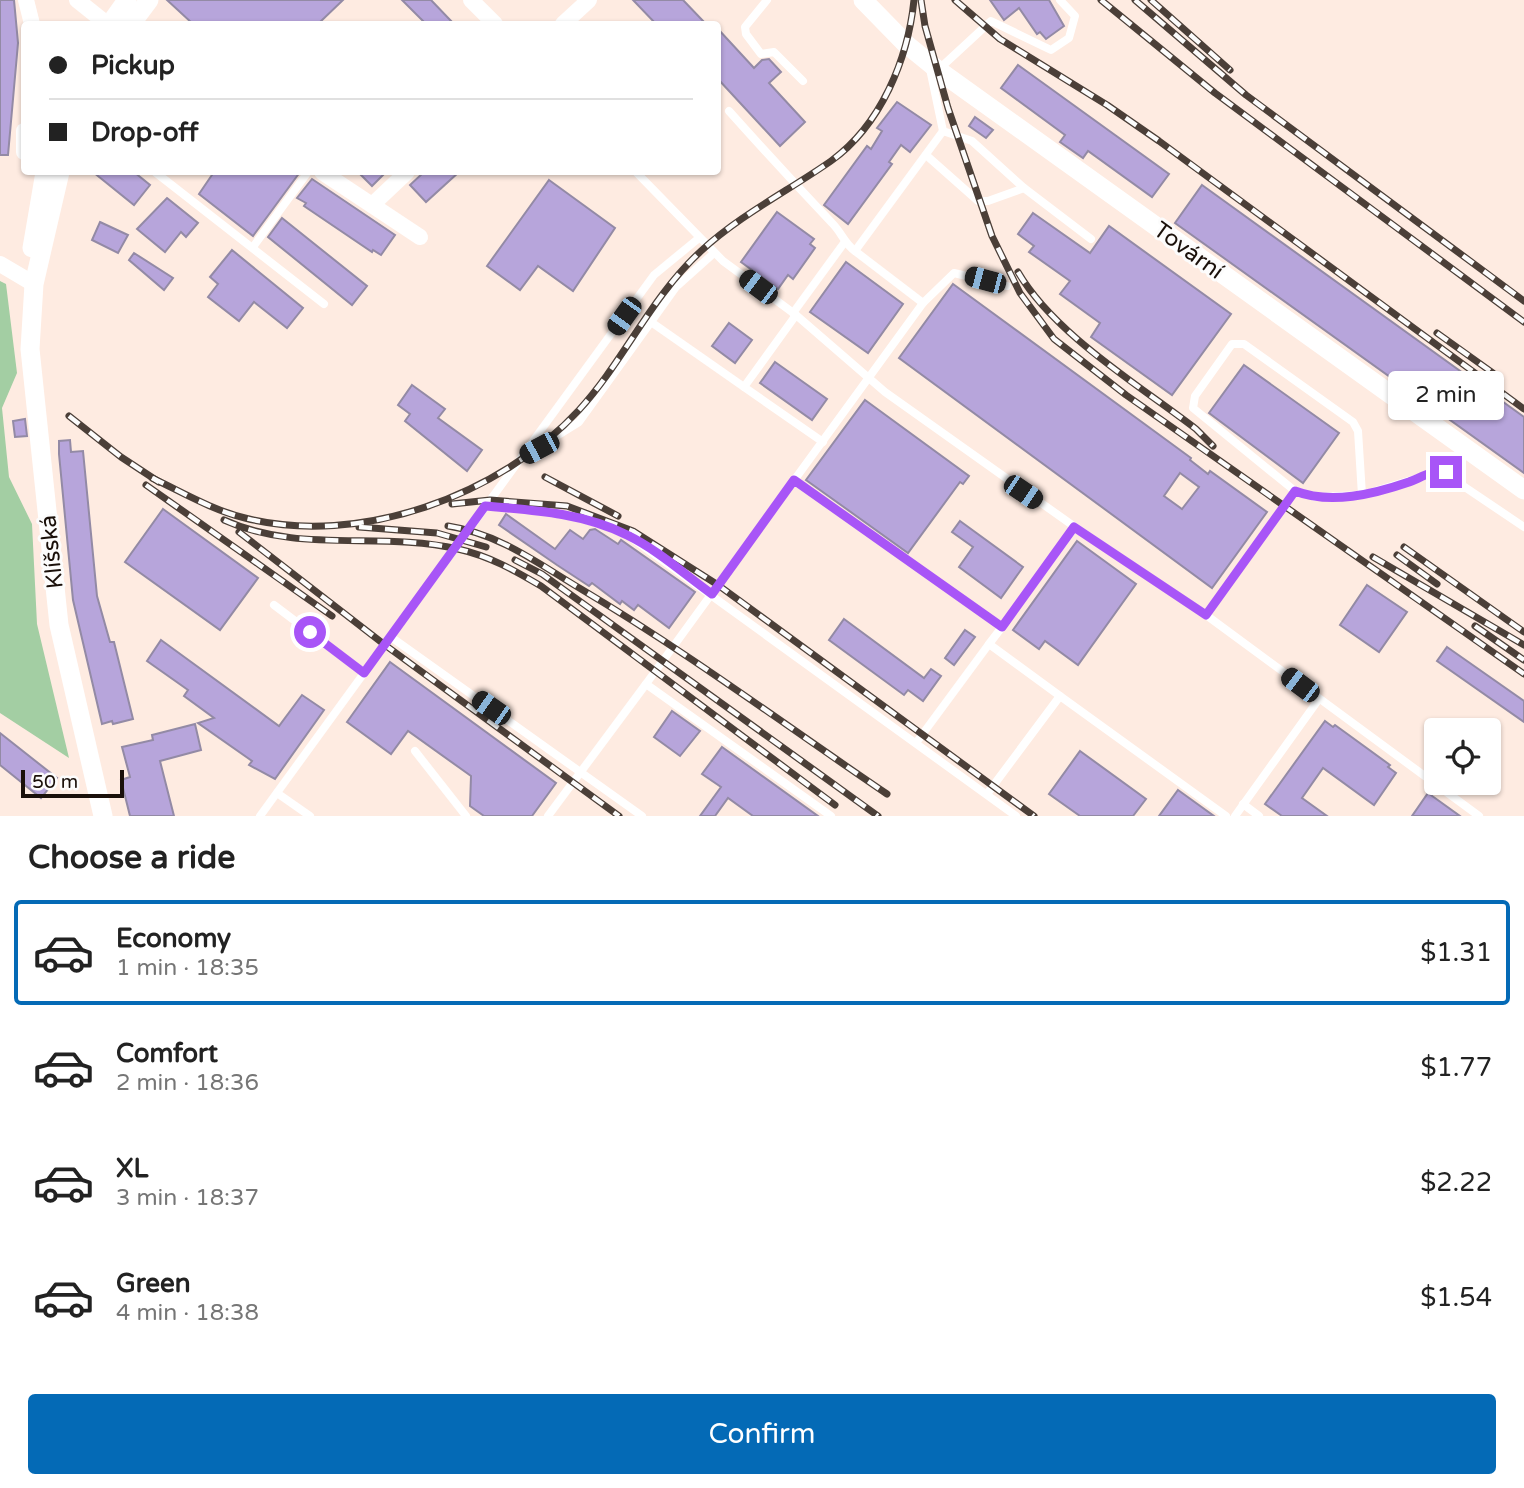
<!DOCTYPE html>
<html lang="en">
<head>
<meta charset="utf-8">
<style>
  body { margin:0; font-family:"Varela Round",sans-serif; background:#f6f6f6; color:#222; height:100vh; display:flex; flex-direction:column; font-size:26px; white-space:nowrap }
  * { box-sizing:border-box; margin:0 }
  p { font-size:23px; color:#767676 }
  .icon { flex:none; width:38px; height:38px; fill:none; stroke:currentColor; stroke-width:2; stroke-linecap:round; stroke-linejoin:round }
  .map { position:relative; height:816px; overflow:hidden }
  .panel { display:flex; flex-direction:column; background:#fff; flex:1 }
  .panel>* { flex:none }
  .guide { position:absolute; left:21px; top:21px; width:700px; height:154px; border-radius:7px; box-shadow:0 2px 5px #0004; display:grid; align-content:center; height:154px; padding:0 28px; background:#fff }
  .fabs { position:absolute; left:1424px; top:718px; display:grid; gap:14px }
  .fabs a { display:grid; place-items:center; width:77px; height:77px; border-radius:7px; background:#fff; box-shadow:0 2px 5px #0004; font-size:35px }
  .scale { position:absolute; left:21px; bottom:18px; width:103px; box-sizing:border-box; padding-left:7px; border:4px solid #1a100a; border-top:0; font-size:19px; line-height:24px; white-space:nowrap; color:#1a100a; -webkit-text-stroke:5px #fcfcfc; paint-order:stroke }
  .end { position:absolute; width:32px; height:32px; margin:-16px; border:9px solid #a855f7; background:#fff; box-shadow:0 0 0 4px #fff }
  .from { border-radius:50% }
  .bubble { position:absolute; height:49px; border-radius:7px; background:#fff; box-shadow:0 2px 5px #0004; font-size:23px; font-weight:600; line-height:49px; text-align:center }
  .car { position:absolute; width:21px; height:42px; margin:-21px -10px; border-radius:9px; box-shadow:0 0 5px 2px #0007; background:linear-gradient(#222 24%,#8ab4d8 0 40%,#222 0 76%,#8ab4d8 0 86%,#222 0) }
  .guide b { display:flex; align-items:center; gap:24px; height:66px; font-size:26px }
  .guide b+b { border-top:2px solid #e0e0e0 }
  .guide i { width:18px; height:18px; background:#222 }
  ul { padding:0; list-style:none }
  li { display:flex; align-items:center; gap:21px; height:105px; margin:0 14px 10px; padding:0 14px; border:4px solid transparent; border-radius:7px }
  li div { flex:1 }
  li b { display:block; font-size:26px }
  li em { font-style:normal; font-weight:600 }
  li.selected { border-color:#046ab6 }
  li>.icon { width:63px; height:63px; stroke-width:1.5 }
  h2 { padding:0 28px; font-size:32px; line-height:84px }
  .action { display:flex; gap:14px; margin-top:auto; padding:14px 28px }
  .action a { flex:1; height:80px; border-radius:7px; background:#046ab6; color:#fff; font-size:28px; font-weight:600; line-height:80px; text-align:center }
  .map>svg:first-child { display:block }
  .green { fill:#a3cea3 }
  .building { fill:#b7a5db; stroke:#938aa5; stroke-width:2; fill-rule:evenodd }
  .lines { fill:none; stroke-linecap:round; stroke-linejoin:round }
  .service { stroke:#fff; stroke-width:8 }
  .minor { stroke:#fff; stroke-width:16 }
  .tertiary { stroke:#fff; stroke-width:19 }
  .rail-casing { stroke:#4b3f38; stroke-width:7 }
  .rail { stroke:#fcfcfc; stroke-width:4.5; stroke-dasharray:13; stroke-linecap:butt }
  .route { stroke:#a855f7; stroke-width:9 }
  .labels { text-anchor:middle; stroke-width:6; stroke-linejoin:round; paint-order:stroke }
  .street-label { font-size:23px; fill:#1a100a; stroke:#fcfcfc }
</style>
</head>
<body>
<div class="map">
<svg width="1524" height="816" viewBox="0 0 1524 816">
  <rect width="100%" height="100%" fill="#feebe1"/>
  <!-- green -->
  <polygon class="green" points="0,281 6,284 17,373 2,408 9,477 32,524 37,624 69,758 0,713"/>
  <!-- building -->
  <g class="building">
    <polygon points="0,0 14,0 18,43 8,155 0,155"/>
    <polygon points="167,0 343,0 318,24 193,24"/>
    <polygon points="402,0 431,0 454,24 426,24"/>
    <polygon points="633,0 683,0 706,24 656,24"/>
    <polygon points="990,0 1049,0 1064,26 1046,39 1040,32 1037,34 1019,8 1004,20"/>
    <polygon points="718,29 754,68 762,60 769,59 781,72 769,83 805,122 780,146 718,79"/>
    <polygon points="1018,65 1169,174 1152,197 1088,151 1083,158 1060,142 1065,135 1001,88"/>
    <polygon points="897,102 931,125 910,152 901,145 889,162 892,164 848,224 824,205 867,146 871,149 882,131 877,128"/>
    <polygon points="975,117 993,130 986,138 969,126"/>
    <polygon points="93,172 134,172 150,185 134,205"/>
    <polygon points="214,172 300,172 253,236 199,194"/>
    <polygon points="358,172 386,172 372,186"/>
    <polygon points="424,172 459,172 426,202 410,185"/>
    <polygon points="312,179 395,235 381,255 373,250 372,252 304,206 306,203 297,198"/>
    <polygon points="549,180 615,228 573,291 538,266 520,290 487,266"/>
    <polygon points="1202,185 1524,417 1524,473 1175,223"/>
    <polygon points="167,198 198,223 186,237 181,232 165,252 137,229"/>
    <polygon points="777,212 814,239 810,244 815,248 793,279 788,275 778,289 741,262"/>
    <polygon points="1033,213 1090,253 1109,226 1231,314 1172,395 1091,337 1100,323 1060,294 1070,281 1029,252 1034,246 1018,234"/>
    <polygon points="282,218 367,286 352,305 268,237"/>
    <polygon points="100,222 128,235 118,253 92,240"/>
    <polygon points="232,250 303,308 287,328 254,302 239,321 208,297 218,284 210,277"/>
    <polygon points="134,253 173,278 164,290 129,260"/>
    <polygon points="846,262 903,304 868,353 810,312"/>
    <path d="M953 284 1191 458 1190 460 1208 474 1210 471 1267 512 1212 588 899 358ZM1180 473 1199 487 1182 509 1164 496Z"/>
    <polygon points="729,323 752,340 735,363 712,346"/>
    <polygon points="775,362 827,399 812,420 760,383"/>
    <polygon points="1244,365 1339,433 1303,483 1209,413"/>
    <polygon points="412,385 445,409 438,418 482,450 467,471 405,421 410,414 398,405"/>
    <polygon points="865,400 969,476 963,484 960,482 908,553 806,480"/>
    <polygon points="25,419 27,436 15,437 13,421"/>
    <polygon points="70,440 71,452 83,451 97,596 110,642 114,642 133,719 113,724 112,721 102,724 73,600 59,454 59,441"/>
    <polygon points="163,509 258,578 220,630 125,562"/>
    <polygon points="506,514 555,549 570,530 583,539 590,530 595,529 618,544 621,540 695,592 669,628 638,605 634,610 622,601 620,604 592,583 589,586 557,565 499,525"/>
    <polygon points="960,521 1023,567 1001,598 959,567 973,547 952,532"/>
    <polygon points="1077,541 1136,584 1078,665 1045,641 1039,649 1013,630"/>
    <polygon points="1367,585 1407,612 1379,652 1340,625"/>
    <polygon points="844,619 924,678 931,669 941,676 923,701 908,690 904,695 829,640"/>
    <polygon points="965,630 975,637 954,665 945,658"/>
    <polygon points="161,640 279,726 302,695 324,710 275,779 249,765 252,761 198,723 214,718 184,696 188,690 147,661"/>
    <polygon points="1447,647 1524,701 1524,722 1437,661"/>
    <polygon points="390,662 556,783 532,816 484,816 470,806 471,776 408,731 391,754 347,722"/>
    <polygon points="672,711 700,731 680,756 654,737"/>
    <polygon points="1325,721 1333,727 1335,725 1390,765 1388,767 1396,773 1374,805 1323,768 1302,798 1327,816 1282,816 1265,804"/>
    <polygon points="195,724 201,750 160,761 174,816 130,816 121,780 130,777 122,747 153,740 152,735"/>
    <polygon points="0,733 57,778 41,798 0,765"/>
    <polygon points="722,747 818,816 753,816 728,798 715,816 700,816 721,787 702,774"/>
    <polygon points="1080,751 1146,799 1133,816 1080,816 1049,794"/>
    <polygon points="1178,790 1214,816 1159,816"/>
    <polygon points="1428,793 1460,816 1412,816"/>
  </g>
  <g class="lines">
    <!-- service -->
    <g class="service">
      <polyline points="767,0 745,27 746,34 761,54 774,52 803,81"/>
      <polyline points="930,69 943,131 972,141 1024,188"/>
      <polyline points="938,70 991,21 1051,50 1069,38 1075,16 1060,0"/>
      <path d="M729 111C763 149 797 186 832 223 842 233 844 243 855 251"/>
      <polyline points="926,155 978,201 988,201 1024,188 1091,239"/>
      <polyline points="155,172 324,304"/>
      <polyline points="636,172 723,261 796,315 885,392 1075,527"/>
      <polyline points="253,247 308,172"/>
      <polyline points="714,253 676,287 651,322 744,387"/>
      <polyline points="923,303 855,251 943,131"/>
      <polyline points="793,313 844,243"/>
      <polyline points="796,315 744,387 823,442"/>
      <polyline points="522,456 654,275 699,238"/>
      <polyline points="794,480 1002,627 1075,527 1206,615 1479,816"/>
      <polyline points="1362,495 1358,431 1353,422 1244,344 1232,344 1195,396 1193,408 1295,491 1315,497 1362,495 1441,471 1524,527"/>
      <path d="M485 506C535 509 584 514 629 536L1016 816"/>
      <polyline points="274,605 364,673 521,458 579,422 651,322"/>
      <polyline points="1206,615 1295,491"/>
      <polyline points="1002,627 989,644 1060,696"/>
      <polyline points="391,637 642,816"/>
      <polyline points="916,743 989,644"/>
      <polyline points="415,751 466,816"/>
      <polyline points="277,793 310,816"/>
      <polyline points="987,794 1060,696 1226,816"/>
      <polyline points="1243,804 1259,816"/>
      <polyline points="260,816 364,673"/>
      <polyline points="548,816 646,684"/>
      <polyline points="831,816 646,684 923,303 954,273 1007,286"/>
      <polyline points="1235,816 1319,699"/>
    </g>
    <!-- minor -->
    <g class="minor">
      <polyline points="26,0 32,24"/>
      <polyline points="77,0 107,24"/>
      <polyline points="471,0 495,24"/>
      <polyline points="563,24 589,0"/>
      <polyline points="24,131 24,152"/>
      <polyline points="322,172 420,237"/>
      <polyline points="372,205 407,172"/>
      <polyline points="0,264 34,284"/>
    </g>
    <!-- tertiary -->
    <g class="tertiary">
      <polyline points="863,0 906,44 938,70 1524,490"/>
      <polyline points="110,24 127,0"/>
      <polyline points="131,24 149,0"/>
      <polyline points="60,172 34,284 30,349 59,625 103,816"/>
      <polyline points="32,248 45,172"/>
    </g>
    <!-- rail casing -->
    <g class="rail-casing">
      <g id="rail">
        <polyline points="921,0 925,26 948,108 992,236 1020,293 1054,339 1126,395 1524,674"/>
        <polyline points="955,0 1000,39 1107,105 1159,141 1524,409"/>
        <polyline points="1101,0 1215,93 1524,322"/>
        <polyline points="1135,0 1246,95 1524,301"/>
        <polyline points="1151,0 1230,70"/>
        <path d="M1018 272C1054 334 1139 385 1196 429L1213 446"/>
        <polyline points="1437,333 1493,373"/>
        <polyline points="69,416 121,457 159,482"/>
        <polyline points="545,477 618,516"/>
        <path d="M152 478C182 492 212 510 245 518 359 547 500 496 579 410 624 361 650 298 701 251 740 215 788 191 831 161 881 125 908 59 914 0"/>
        <polyline points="146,485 332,616"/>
        <polyline points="452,504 490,500 567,506 633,531 718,585 1034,816"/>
        <path d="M224 520C299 554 380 531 458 549 489 556 514 570 541 586L835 805"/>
        <path d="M448 526C500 534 537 563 581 589 687 652 785 725 887 794"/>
        <polyline points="359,527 437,533 486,547"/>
        <polyline points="239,532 385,645 619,816"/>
        <polyline points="1404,547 1524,632"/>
        <polyline points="1397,555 1437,584"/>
        <polyline points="1373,557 1524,645"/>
        <polyline points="515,560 542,574 878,816"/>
        <polyline points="1475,626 1524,660"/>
      </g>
    </g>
    <!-- rail -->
    <use href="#rail" class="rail"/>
  </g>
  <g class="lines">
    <!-- route -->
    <path class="route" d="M310 632 364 673 485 506C533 510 584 513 627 535 658 550 684 574 712 594L794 480 1002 627 1074 527 1206 615 1295 491C1331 505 1374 494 1409 482 1422 477 1432 470 1446 472"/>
  </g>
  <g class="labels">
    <!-- street labels -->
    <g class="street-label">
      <text transform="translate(1189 250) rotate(36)" y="8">Tovární</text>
      <text transform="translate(51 552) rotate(-96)" y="8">Klíšská</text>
    </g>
  </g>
</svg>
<div class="fabs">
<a><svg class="icon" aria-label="locate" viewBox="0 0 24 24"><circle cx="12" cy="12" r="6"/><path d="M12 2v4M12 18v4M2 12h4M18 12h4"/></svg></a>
</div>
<div class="scale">50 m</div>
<i class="end from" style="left:310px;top:632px"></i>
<i class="end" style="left:1446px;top:472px"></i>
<div class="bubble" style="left:1388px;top:371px;width:116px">2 min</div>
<i class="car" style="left:985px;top:280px;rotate:285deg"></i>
<i class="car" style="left:758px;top:287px;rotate:307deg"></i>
<i class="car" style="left:624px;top:316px;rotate:216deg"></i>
<i class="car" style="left:539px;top:448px;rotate:242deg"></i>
<i class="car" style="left:1023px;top:492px;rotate:124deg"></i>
<i class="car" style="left:1300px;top:685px;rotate:307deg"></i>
<i class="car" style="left:491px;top:708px;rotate:305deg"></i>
<div class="guide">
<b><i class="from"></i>Pickup</b>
<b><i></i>Drop-off</b>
</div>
</div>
<section class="panel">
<h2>Choose a ride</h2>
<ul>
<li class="selected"><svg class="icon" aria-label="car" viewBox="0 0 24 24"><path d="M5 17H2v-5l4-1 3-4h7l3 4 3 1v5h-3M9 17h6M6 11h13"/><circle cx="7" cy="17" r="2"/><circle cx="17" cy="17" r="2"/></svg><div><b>Economy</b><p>1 min · 18:35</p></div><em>$1.31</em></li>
<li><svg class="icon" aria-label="car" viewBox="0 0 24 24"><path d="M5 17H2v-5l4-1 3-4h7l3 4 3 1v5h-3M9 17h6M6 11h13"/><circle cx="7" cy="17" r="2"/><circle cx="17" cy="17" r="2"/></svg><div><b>Comfort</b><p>2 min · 18:36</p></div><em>$1.77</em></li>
<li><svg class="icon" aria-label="car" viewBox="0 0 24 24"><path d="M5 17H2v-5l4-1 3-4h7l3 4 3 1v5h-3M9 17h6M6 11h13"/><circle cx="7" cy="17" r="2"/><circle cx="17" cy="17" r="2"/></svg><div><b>XL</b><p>3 min · 18:37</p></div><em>$2.22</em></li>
<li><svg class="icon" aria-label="car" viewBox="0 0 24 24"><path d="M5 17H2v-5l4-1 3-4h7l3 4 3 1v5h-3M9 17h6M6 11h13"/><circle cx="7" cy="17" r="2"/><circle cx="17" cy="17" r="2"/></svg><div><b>Green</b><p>4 min · 18:38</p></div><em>$1.54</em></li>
</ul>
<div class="action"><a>Confirm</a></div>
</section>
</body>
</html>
